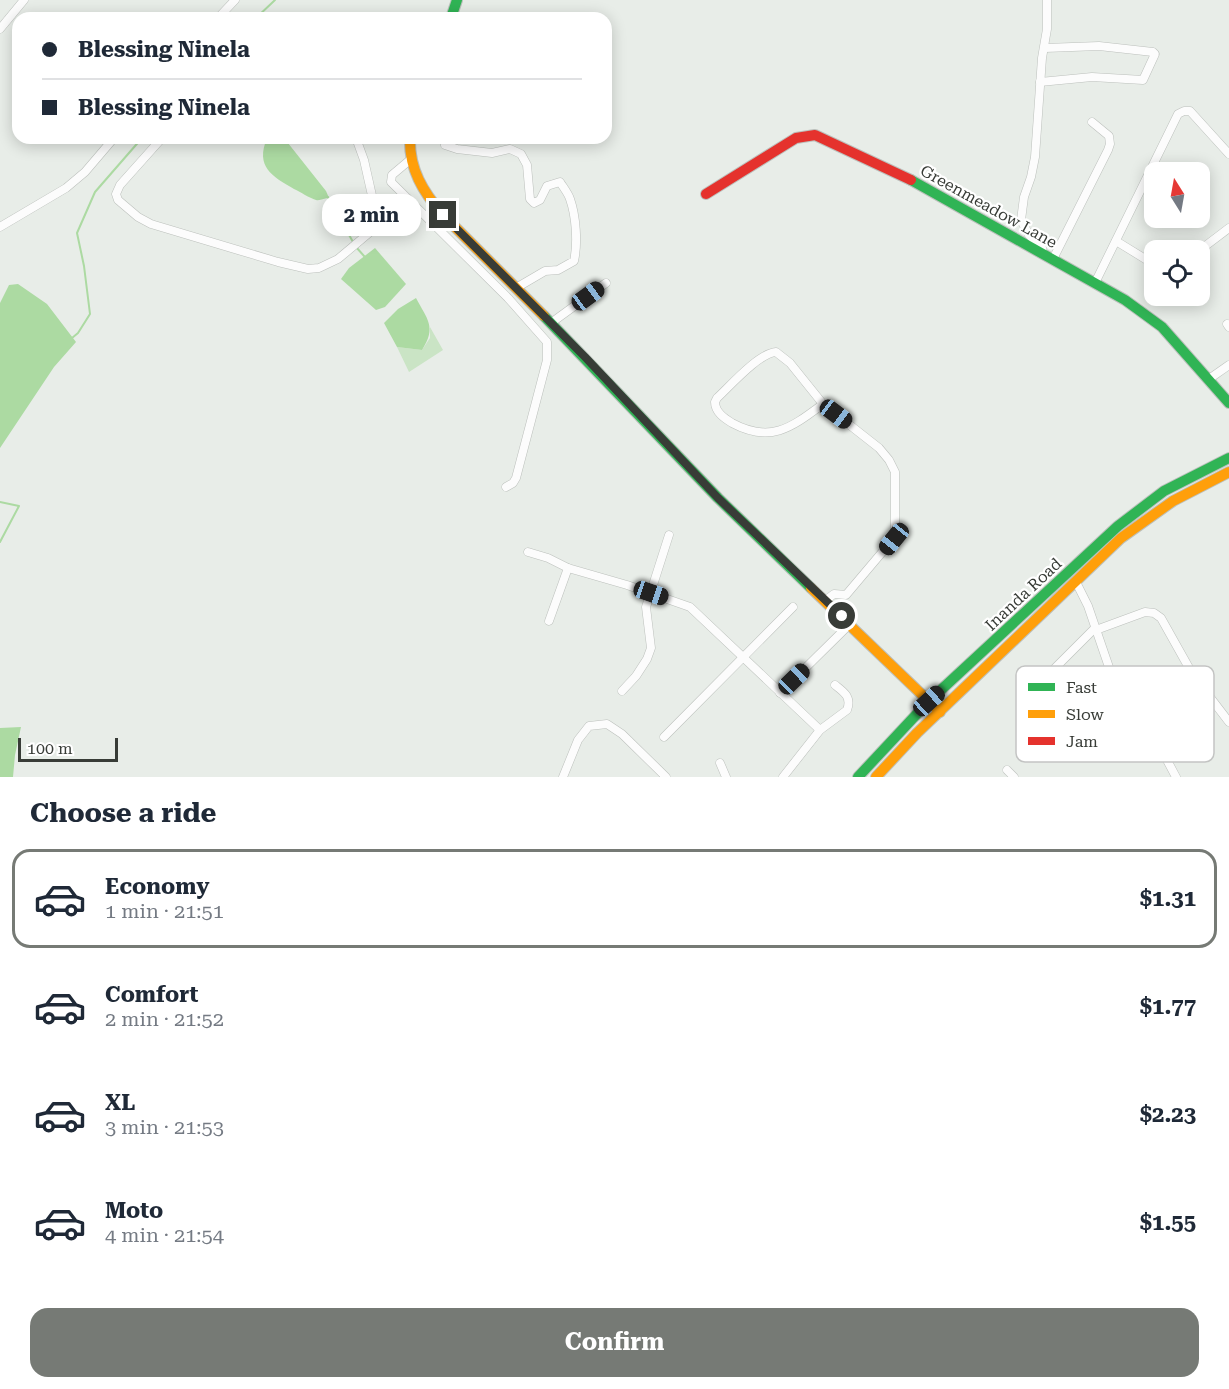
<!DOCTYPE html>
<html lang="en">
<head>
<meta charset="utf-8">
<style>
  body { margin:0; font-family:"Roboto Serif",serif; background:#f2f2f3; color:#1f2937; height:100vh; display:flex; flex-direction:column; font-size:22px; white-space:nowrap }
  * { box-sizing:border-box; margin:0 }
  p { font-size:20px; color:#747a83 }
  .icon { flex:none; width:33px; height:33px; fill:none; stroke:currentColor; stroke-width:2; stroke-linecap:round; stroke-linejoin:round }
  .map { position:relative; height:777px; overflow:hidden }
  .sheet { display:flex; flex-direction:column; background:#fff; flex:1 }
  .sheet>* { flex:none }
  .banner { position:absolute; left:12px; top:12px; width:600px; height:132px; border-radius:18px; box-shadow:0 3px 15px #0003; display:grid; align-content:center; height:132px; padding:0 30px; background:#fff }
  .needle { width:39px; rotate:349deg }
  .buttons { position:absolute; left:1144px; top:162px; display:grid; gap:12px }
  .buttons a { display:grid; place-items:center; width:66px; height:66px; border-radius:12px; background:#fff; box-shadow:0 3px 15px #0003; font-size:30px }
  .scale { position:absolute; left:18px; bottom:15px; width:100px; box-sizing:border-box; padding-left:6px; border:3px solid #383c37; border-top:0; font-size:16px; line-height:21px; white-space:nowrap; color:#383c37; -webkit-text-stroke:4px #fff; paint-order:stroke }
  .end { position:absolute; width:27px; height:27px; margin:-14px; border:8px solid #383c37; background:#fff; box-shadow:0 0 0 3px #fff }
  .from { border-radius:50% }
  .bubble { position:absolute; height:42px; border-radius:18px; background:#fff; box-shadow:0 3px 15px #0003; font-size:20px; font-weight:700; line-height:42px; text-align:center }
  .car { position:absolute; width:18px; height:36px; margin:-18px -9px; border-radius:8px; box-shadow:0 0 4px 2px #0007; background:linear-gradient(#222 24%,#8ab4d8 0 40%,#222 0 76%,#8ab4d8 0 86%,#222 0) }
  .banner b { display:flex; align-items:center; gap:21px; height:57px; font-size:22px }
  .banner b+b { border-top:2px solid #e0e1e3 }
  .banner i { width:15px; height:15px; background:#1f2937 }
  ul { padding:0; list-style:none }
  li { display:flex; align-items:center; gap:18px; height:99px; margin:0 12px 9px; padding:0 18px; border:3px solid transparent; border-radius:18px }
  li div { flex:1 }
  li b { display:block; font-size:22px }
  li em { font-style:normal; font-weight:700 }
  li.active { border-color:#767a75 }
  li>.icon { width:54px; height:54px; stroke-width:1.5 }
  h2 { padding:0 30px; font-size:27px; line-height:72px }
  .action { display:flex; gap:12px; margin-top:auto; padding:12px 30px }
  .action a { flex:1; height:69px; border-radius:18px; background:#767a75; color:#fff; font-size:24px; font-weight:700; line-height:69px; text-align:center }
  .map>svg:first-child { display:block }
  .green { fill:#cae4c5 }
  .water { fill:#acdaa2 }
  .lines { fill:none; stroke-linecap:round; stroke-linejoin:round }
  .stream { stroke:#acdaa2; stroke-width:2 }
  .street-casing { stroke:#bcc0bc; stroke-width:9 }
  .fast-casing { stroke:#bcc0bc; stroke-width:12 }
  .slow-casing { stroke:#bcc0bc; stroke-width:12 }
  .jam-casing { stroke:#bcc0bc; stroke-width:12 }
  .street { stroke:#fcfcfc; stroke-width:8 }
  .fast { stroke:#30b455; stroke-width:10 }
  .slow { stroke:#ff9f0a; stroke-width:10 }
  .jam { stroke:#e5322d; stroke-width:10 }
  .route { stroke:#383c37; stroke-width:8 }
  .labels { text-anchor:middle; stroke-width:4.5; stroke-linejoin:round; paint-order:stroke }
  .street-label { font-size:16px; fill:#383c37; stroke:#fff }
  .key { fill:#fff; stroke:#c3c4c3; stroke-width:1.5 }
  .key-label { font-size:16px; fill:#383c37 }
</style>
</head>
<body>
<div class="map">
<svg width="1229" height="777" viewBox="0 0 1229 777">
  <rect width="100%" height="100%" fill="#e8ede8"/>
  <!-- green -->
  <polygon class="green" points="430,327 443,350 409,372 397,347 422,350 430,338"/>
  <!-- water -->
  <g class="water">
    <path d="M267 138H284L326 191 329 198C325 198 320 201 316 200 309 198 301 192 294 189 272 176 255 167 267 138Z"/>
    <polygon points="375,248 406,284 385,307 376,310 341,279 349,268"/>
    <polygon points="18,284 47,304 76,342 54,367 0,448 0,303 9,285"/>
    <path d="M416 298C427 319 437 327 422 350L397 347 384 323 398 309Z"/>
    <polygon points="21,727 15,755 13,777 0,777 0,728"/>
  </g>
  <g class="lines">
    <!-- stream -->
    <g class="stream">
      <polyline points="256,18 275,0"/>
      <polyline points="328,197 353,242"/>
      <polyline points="356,247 364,256"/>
      <polyline points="72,338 78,333 90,314 84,266 77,233 95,192 142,138"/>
      <polyline points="0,502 19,506 0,542"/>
    </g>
    <!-- street casing -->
    <g class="street-casing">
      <g id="street">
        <polyline points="218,18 235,0"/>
        <polyline points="0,29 24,0"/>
        <polyline points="1040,82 1092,77 1143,80 1155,54 1153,52 1099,46 1045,48"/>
        <polyline points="162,138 120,185 116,194 118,200 138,217 151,224 278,262 308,269 319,268 338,259 388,217 373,200 364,160 356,138"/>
        <path d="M445 145 457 149 492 153 510 149 521 154 527 165 530 199 534 203 540 200 547 186 560 182C563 187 568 193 570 199 576 216 578 243 574 261L558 270 545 271 516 288"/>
        <polyline points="411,159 392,175 391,182 508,298 547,342 547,360 516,478 513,483 506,487"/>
        <polyline points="388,217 407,198"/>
        <polyline points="0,227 66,188 85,172 114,138"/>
        <polyline points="1116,241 1155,265"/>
        <polyline points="1200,250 1229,228"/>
        <polyline points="1043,254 1042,248 1029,235 1021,220 1024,197 1031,177 1035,157 1042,58 1047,29 1047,0"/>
        <polyline points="1053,259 1108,150 1110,144 1109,136 1092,122"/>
        <polyline points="1095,283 1178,114 1184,111 1190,111 1229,154"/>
        <polyline points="551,323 606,283"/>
        <polyline points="1227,324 1229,327"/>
        <polyline points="1209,379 1229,365"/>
        <path d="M823 404C792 427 771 444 732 423 724 418 715 412 715 402L717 398C730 386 759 353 776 352L790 363 823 404 879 448 889 460 895 472V537L846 595 834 594 826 600"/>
        <polyline points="528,552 548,558 568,568 627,585 690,607 820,730"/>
        <polyline points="1076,582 1088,606 1123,708 1132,720 1160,747 1176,777"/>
        <polyline points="549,621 568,568"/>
        <polyline points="1096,630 1145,612 1154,613 1161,618 1193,675 1229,722"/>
        <polyline points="1049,674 1095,628"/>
        <polyline points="622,691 636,676 647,659 651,648 646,607 669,535"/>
        <polyline points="780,693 850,624"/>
        <polyline points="664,737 793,607"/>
        <polyline points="720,763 726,777"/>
        <polyline points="1007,770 1014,777"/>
        <polyline points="563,777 578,740 589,726 607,724 622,734 666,777"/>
        <path d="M783 777 820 730 847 710C852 697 844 692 835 685"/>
      </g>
    </g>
    <!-- fast casing -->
    <g class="fast-casing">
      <g id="fast">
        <polyline points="451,18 457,0"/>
        <polyline points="911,180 1125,300 1162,327 1229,403"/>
        <polyline points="544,316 718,498 811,588"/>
        <polyline points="858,777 929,701 1118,526 1164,491 1229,458"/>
      </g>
    </g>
    <!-- slow casing -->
    <g class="slow-casing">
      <g id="slow">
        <path d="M410 138C409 169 423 192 443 215L544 316"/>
        <polyline points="811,588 940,712"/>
        <polyline points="876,777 917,733 1121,538 1173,501 1229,472"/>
      </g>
    </g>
    <!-- jam casing -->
    <g class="jam-casing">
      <polyline id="jam" points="706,194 796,138 815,135 911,180"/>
    </g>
    <!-- street -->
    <use href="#street" class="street"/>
    <!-- fast -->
    <use href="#fast" class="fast"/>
    <!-- slow -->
    <use href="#slow" class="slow"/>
    <!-- jam -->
    <use href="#jam" class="jam"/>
  </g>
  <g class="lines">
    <!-- route -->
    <polyline class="route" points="443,215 585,357 718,498 842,616"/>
  </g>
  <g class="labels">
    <!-- street labels -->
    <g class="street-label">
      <text transform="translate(989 206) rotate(29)" y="6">Greenmeadow Lane</text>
      <text transform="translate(1023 594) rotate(-43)" y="6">Inanda Road</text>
    </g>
  </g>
  <!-- legend -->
  <rect x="1016" y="666" width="198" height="96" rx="9" class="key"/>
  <rect x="1028" y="683" width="27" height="8" fill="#30b455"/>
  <rect x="1028" y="710" width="27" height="8" fill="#ff9f0a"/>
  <rect x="1028" y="737" width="27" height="8" fill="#e5322d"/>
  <g class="key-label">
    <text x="1066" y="693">Fast</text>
    <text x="1066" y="720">Slow</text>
    <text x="1066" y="747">Jam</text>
  </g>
</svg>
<div class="buttons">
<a><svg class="needle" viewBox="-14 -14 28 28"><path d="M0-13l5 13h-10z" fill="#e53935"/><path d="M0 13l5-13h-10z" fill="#747a83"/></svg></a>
<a><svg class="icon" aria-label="locate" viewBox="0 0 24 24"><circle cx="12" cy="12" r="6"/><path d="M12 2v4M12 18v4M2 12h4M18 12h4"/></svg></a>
</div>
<div class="scale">100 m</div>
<i class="end from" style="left:842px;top:616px"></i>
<i class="end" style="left:443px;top:215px"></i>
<div class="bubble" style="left:322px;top:194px;width:99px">2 min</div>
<i class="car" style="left:588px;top:296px;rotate:54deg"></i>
<i class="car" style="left:836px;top:414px;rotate:127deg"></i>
<i class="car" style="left:894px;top:539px;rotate:219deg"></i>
<i class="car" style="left:651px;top:593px;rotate:109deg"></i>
<i class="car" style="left:794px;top:679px;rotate:46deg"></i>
<i class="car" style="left:929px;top:701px;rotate:48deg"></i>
<div class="banner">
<b><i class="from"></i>Blessing Ninela</b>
<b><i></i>Blessing Ninela</b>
</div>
</div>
<section class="sheet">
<h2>Choose a ride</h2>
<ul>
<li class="active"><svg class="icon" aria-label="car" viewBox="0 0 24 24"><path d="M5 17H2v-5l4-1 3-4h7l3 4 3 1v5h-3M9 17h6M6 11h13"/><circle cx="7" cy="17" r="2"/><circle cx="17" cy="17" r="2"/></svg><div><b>Economy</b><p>1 min · 21:51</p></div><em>$1.31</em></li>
<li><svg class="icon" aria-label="car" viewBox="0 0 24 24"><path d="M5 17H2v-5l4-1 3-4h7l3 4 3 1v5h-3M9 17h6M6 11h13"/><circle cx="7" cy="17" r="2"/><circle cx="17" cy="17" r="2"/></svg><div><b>Comfort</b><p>2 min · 21:52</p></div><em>$1.77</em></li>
<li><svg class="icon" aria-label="car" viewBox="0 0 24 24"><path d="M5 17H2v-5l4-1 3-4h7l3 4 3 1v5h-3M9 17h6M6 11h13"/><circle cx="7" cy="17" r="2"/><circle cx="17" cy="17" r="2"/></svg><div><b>XL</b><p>3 min · 21:53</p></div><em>$2.23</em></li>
<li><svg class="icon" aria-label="car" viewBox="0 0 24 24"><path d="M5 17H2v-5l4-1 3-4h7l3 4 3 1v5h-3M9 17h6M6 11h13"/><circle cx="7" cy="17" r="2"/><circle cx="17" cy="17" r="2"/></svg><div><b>Moto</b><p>4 min · 21:54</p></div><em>$1.55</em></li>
</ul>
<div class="action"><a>Confirm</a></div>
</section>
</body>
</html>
